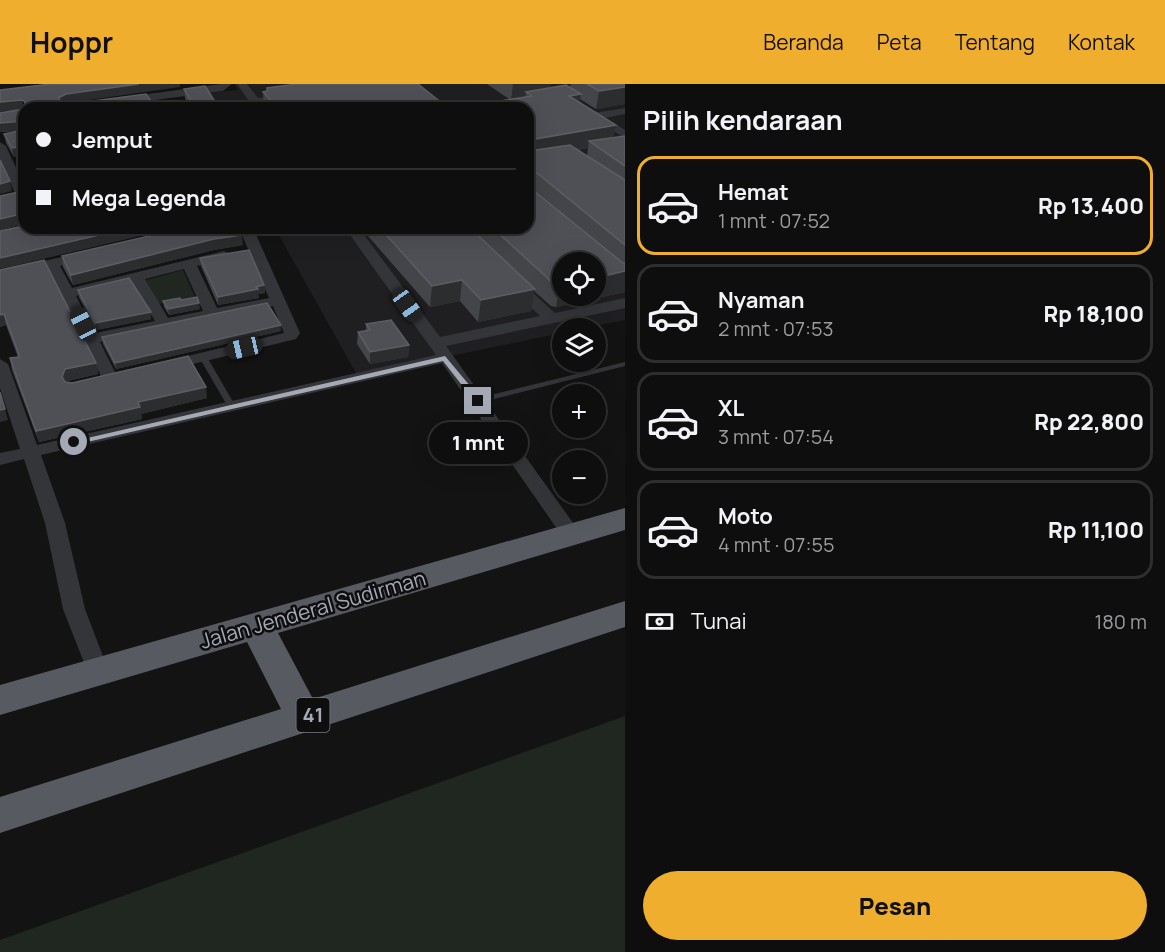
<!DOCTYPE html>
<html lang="id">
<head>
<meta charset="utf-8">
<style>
  body { margin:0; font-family:Manrope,sans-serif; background:#171718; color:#f1f3f6; height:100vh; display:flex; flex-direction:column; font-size:22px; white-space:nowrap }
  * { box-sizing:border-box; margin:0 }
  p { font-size:20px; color:#9b9c9e }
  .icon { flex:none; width:33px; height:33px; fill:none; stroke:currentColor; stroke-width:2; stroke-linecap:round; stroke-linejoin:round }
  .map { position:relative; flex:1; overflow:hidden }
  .drawer { display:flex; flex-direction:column; background:#0e0e0f; width:540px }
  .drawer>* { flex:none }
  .hud { position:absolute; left:18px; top:18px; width:516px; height:132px; border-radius:18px; box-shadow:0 6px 24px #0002,0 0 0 2px #2e2e2f; display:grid; align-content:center; height:132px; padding:0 18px; background:#0e0e0f }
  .controls { position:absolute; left:552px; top:168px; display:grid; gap:12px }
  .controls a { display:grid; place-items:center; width:54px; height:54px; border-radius:50%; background:#0e0e0f; box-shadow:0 6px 24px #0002,0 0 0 2px #2e2e2f; font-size:30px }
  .end { position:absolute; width:27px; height:27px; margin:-14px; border:8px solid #a4a9b5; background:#111; box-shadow:0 0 0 3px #111 }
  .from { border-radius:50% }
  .bubble { position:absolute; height:42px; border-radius:21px; background:#0e0e0f; box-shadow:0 6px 24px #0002,0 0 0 2px #2e2e2f; font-size:20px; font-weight:800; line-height:42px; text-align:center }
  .car { position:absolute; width:18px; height:36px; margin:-18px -9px; border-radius:8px; box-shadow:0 0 4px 2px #0007; background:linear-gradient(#222 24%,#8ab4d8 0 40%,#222 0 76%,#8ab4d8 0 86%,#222 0) }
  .hud b { display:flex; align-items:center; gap:21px; height:57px; font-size:22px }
  .hud b+b { border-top:2px solid #2e2e2f }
  .hud i { width:15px; height:15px; background:#f1f3f6 }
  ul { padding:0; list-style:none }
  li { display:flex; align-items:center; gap:18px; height:99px; margin:0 12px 9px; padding:0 6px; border:3px solid #2e2e2f; border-radius:18px }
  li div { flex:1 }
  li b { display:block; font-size:22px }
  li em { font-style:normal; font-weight:800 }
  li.on { border-color:#f0ae2f }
  li>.icon { width:54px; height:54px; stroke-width:1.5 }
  h2 { padding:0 18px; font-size:27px; line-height:72px }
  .pay { display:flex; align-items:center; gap:15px; height:66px; padding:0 18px; font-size:22px }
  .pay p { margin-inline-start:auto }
  .action { display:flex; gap:12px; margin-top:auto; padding:12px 18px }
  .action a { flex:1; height:69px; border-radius:36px; background:#f0ae2f; color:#111; font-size:24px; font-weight:800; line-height:69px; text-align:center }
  header { display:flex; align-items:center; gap:36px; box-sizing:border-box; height:84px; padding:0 30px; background:#f0ae2f; color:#111 }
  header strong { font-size:28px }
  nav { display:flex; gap:33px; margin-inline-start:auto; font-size:21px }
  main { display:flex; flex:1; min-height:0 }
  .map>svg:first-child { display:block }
  .built { fill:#1f1f21; fill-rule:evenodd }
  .green { fill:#1f2720 }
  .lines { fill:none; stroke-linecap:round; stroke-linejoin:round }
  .service { fill:#343539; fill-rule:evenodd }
  .minor { fill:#343539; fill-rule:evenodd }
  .trunk { fill:#585a61; fill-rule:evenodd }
  .wall { fill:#444549; fill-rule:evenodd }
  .shaded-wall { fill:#2c2d2f }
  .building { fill:#4f5055; stroke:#5c5e64; stroke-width:1.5 }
  .route { fill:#a4a9b5 }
  .labels { text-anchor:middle; stroke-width:5; stroke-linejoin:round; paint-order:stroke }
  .shield { fill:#0e0e0f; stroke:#777a83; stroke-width:1.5 }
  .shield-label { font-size:20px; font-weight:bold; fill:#a4a9b5 }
  .street-label { font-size:21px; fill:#a4a9b5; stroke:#0e0e0f }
</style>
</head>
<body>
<header>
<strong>Hoppr</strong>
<nav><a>Beranda</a><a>Peta</a><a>Tentang</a><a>Kontak</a></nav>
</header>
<main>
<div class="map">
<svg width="625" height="868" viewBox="0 0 625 868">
  <rect width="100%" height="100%" fill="#131314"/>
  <!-- built -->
  <path class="built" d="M234 0H625V236L584 244H562V249L357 291 275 144H528V24H208L199 10 238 6ZM562 178H596V212H562Z"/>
  <!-- green -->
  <g class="green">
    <polygon points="183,186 195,213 159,220 146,196"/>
    <polygon points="625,632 625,868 0,868 0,856"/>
  </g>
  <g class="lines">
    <!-- service -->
    <g class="service">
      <polygon points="200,271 203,271 207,273 236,323 235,325 229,325 228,323 199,273"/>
      <polygon points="625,278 625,282 478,319 474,317 475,315"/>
    </g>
    <!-- minor -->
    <g class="minor">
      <polygon points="221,0 232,0 223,7 94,24 62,24 68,21"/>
      <polygon points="237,0 247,0 258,14 289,11 294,14 289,17 263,20 266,24 254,24"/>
      <polygon points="625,24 625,30 605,34 625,46 625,54 588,32 594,29"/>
      <polygon points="0,58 6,62 24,101 24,114 17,114 16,111 0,76"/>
      <path d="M239 144H253L300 249 296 255 164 287 156 282 158 279 284 249 273 222 100 258 118 294 110 299 102 294 47 185 0 195V187L88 167 93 168 95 171 93 174 60 182 72 204 224 167 231 171 229 174 197 182 217 224 269 214ZM184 185 203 227 168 234 145 195ZM132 198 155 237 95 249 76 212Z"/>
      <polygon points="345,144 359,144 440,253 540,232 509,202 507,199 509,196 519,196 555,229 625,214 625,224 446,262 581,450 578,455 571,457 564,455 442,279 41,371 65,439 85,525 109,588 106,594 98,597 90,594 63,525 45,439 24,375 0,381 0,369 20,365 0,304 0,275 8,280 37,361 436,271"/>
    </g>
    <!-- trunk -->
    <polygon class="trunk" points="625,424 625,446 278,549 313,615 625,517 625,543 0,749 0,713 281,625 247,558 0,631 0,601"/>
  </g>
  <!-- wall -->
  <g class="wall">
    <path d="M487 0H551L550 4 570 3 571 0H625V20L596 25 580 15V18L613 54 625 52V208L556 223 551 222 534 207 531 227 478 238 460 217 430 223 361 144H528L509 15ZM588 64 587 72 578 66Z"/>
    <polygon points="184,5 219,24 190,24 185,14"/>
    <polygon points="263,8 448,24 264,24"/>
    <polygon points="24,25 24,72 14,73 6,59 4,50 20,47 0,48"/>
    <polygon points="24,105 24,140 0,146 23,107"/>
    <polygon points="243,161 214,166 73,201 63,183 62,172"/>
    <polygon points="200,174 264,201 265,209 258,210 259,214 218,221 201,182"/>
    <polygon points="0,186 96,279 98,290 68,297 67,298 207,314 141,330 142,335 39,358 12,286 10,274 18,273 6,241 0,243"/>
    <polygon points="78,206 151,228 151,235 96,246 79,213"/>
    <polygon points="181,216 200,225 169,231 164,223 163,217"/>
    <polygon points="366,240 409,261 408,273 370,280 357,260 358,248 366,247"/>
    <polygon points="281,247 116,285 103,260 102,253"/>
  </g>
  <!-- shaded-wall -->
  <g class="shaded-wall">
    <polygon points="139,0 180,0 180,3 68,19 60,24 58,14 66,10"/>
    <polygon points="513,0 551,0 549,11 532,12 526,8 525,15 511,17"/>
    <polygon points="625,3 625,20 596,25 599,7"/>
    <polygon points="581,10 578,28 569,12"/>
    <polygon points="22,16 24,25 0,28 0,18"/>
    <polygon points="24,37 24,46 0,48 0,39"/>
    <polygon points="616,41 612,60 589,57 588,64 528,75 530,56"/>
    <polygon points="24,62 24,72 14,73 12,64"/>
    <polygon points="10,97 12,107 0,110 0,100"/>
    <polygon points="21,130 23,140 0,146 0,135"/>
    <polygon points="129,144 174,144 0,185 0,174"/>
    <polygon points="242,151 243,161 214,166 73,201 71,191 214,155"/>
    <polygon points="625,187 625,208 556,223 560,201 562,201 562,212 596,212 596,194"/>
    <polygon points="462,196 460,217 430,223 432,202"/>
    <polygon points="264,201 265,209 258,210 259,214 218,221 218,213"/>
    <polygon points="535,205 531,227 478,238 481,216"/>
    <polygon points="199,219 200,225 169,231 168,225"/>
    <polygon points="151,228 151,235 96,246 95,239"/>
    <polygon points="4,230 6,241 0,243 0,231"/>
    <polygon points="281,241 281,247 116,285 115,279"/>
    <polygon points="409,261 408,273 370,280 370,268"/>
    <polygon points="96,279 98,290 68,297 64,304 62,293 65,285"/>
    <polygon points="206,303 207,314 141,330 142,335 39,358 36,347 138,318"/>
    <polygon points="5,325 8,336 0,338 0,326"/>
  </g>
  <!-- building -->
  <g class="building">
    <polygon points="51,0 139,0 66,10 58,14 61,17 93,17 146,10 156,24 24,24 25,18 22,16 0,18 0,6"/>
    <polygon points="297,0 418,0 448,24 278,24 263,8 267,7 267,4"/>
    <polygon points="587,0 625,0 625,3 599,7"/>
    <polygon points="566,1 581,10 569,12 616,41 530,56 529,67 570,61 625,96 625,161 537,89 529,88 529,103 623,179 625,179 625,187 596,194 596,178 562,178 562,201 555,201 493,144 528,144 528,24 456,24 532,12 526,8"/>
    <polygon points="205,2 219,24 195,24 184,5"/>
    <polygon points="24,25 24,62 12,64 4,50 24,46 24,37 0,39 0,29"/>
    <polygon points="625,52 625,82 589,57"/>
    <polygon points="0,76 10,97 0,100"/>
    <polygon points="24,105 24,130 21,130 0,135 0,112 23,107"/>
    <polygon points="24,142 24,144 129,144 0,174 0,147"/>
    <polygon points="184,144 237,144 242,151 214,155 71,191 62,172"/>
    <polygon points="380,144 470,144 535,205 481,216 462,196 432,202"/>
    <polygon points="249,166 264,201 256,203 258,205 218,213 200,174"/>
    <polygon points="44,176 96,279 65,285 62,293 65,298 72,299 188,272 206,303 138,318 140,323 36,347 10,274 19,273 18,268 4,230 0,231 0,186"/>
    <polygon points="129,194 151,228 95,239 78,206"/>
    <polygon points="197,213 199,219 168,225 163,217 180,214 181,216"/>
    <polygon points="267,219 281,241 115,279 102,253"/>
    <polygon points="391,236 409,261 370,268 358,248 370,246 366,240"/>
    <polygon points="0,308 5,325 0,326"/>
  </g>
  <!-- route -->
  <polygon class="route" points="445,272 481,315 481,318 475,318 443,277 74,361 70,358"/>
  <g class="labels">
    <!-- shield labels -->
    <rect class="shield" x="296.5" y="614" width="33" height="34" rx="4.5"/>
    <g class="shield-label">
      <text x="313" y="638">41</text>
    </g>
    <!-- street labels -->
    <g class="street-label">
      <text transform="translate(313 526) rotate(-16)" y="7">Jalan Jenderal Sudirman</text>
    </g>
  </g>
</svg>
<div class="controls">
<a><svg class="icon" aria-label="locate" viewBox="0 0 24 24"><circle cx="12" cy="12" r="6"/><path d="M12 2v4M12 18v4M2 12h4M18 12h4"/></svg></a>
<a><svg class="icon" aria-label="layers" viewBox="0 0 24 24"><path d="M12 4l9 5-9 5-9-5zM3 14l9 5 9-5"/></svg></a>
<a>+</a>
<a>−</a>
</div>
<i class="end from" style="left:74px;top:358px"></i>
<i class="end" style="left:478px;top:317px"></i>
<div class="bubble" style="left:429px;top:338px;width:99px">1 mnt</div>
<i class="car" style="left:407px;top:221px;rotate:145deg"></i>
<i class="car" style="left:83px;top:240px;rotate:333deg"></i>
<i class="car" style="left:244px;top:264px;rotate:257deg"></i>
<div class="hud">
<b><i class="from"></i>Jemput</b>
<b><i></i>Mega Legenda</b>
</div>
</div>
<section class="drawer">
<h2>Pilih kendaraan</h2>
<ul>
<li class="on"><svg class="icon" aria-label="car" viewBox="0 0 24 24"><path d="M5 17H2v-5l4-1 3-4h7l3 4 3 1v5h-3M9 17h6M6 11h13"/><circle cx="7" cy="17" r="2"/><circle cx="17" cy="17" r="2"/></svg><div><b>Hemat</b><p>1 mnt · 07:52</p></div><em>Rp 13,400</em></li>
<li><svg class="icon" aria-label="car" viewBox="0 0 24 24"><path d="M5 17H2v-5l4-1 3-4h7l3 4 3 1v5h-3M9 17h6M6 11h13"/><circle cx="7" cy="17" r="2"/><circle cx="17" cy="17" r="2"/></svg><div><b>Nyaman</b><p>2 mnt · 07:53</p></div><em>Rp 18,100</em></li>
<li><svg class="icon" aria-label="car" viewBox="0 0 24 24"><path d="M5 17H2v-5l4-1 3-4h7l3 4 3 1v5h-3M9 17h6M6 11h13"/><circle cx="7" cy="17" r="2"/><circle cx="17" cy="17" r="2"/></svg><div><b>XL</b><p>3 mnt · 07:54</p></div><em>Rp 22,800</em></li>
<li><svg class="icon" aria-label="car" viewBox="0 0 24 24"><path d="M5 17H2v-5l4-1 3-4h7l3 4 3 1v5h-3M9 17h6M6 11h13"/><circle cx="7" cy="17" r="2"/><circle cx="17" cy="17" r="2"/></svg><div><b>Moto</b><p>4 mnt · 07:55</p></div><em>Rp 11,100</em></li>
</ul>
<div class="pay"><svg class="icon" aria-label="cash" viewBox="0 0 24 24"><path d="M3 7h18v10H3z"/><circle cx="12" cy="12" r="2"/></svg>Tunai<p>180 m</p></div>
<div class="action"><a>Pesan</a></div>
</section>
</main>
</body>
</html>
